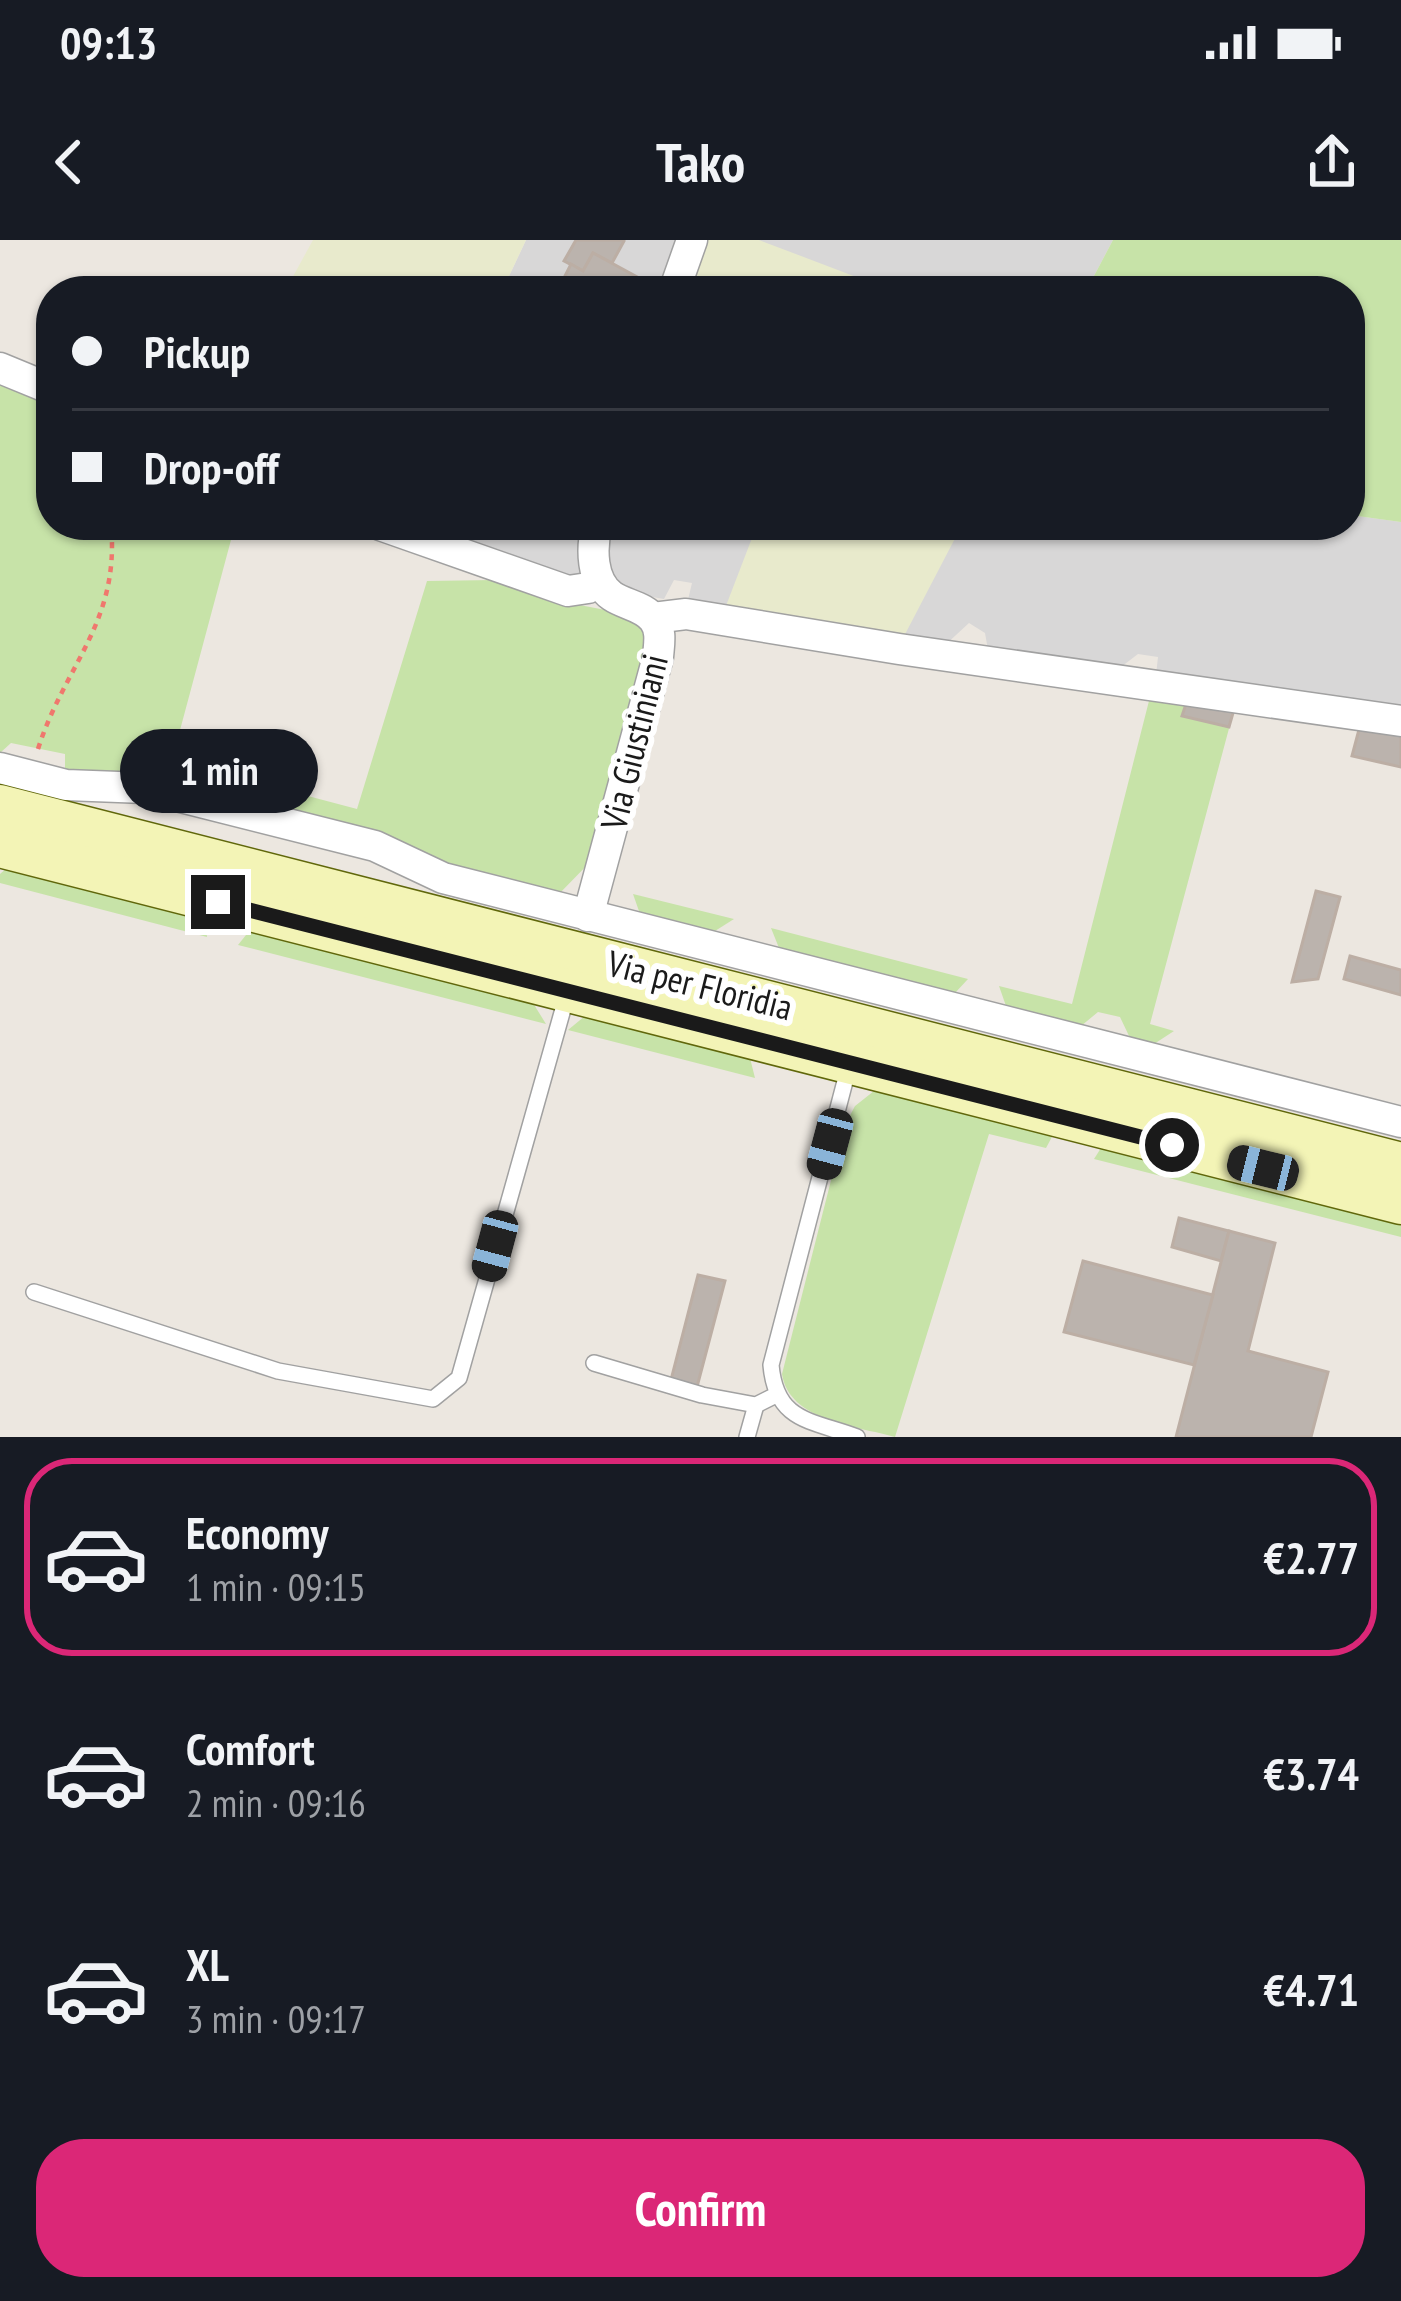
<!DOCTYPE html>
<html lang="en">
<head>
<meta charset="utf-8">
<style>
  body { margin:0; font-family:"PT Sans Narrow",sans-serif; background:#242831; color:#f1f3f6; height:100vh; display:flex; flex-direction:column; font-size:45px; white-space:nowrap }
  * { box-sizing:border-box; margin:0 }
  p { font-size:39px; color:#9ea1a6 }
  .icon { flex:none; width:66px; height:66px; fill:none; stroke:currentColor; stroke-width:2; stroke-linecap:round; stroke-linejoin:round }
  .map { position:relative; height:1197px; overflow:hidden }
  .sheet { display:flex; flex-direction:column; background:#171b24; flex:1 }
  .sheet>* { flex:none }
  .guide { position:absolute; left:36px; top:36px; width:1329px; height:264px; border-radius:48px; box-shadow:0 3px 9px #0004; display:grid; align-content:center; height:264px; padding:0 36px; background:#171b24 }
  .end { position:absolute; width:54px; height:54px; margin:-27px; border:15px solid #1a1a1a; background:#fff; box-shadow:0 0 0 6px #fff }
  .from { border-radius:50% }
  .bubble { position:absolute; height:84px; border-radius:42px; background:#171b24; box-shadow:0 3px 9px #0004; font-size:39px; font-weight:700; line-height:84px; text-align:center }
  .car { position:absolute; width:36px; height:72px; margin:-36px -18px; border-radius:15px; box-shadow:0 0 9px 3px #0007; background:linear-gradient(#222 24%,#8ab4d8 0 40%,#222 0 76%,#8ab4d8 0 86%,#222 0) }
  .guide b { display:flex; align-items:center; gap:42px; height:114px; font-size:45px }
  .guide b+b { border-top:3px solid #363941 }
  .guide i { width:30px; height:30px; background:#f1f3f6 }
  ul { padding:21px 0 0; list-style:none }
  li { display:flex; align-items:center; gap:36px; height:198px; margin:0 24px 18px; padding:0 12px; border:6px solid transparent; border-radius:48px }
  li div { flex:1 }
  li b { display:block; font-size:45px }
  li em { font-style:normal; font-weight:700 }
  li.active { border-color:#db2777 }
  li>.icon { width:108px; height:108px; stroke-width:1.5 }
  .button { display:flex; gap:24px; margin-top:auto; padding:24px 36px }
  .button a { flex:1; height:138px; border-radius:48px; background:#db2777; color:#fff; font-size:48px; font-weight:700; line-height:138px; text-align:center }
  .status { display:flex; justify-content:space-between; align-items:center; height:84px; padding:0 60px; background:#171b24; direction:ltr }
  .status svg { height:33px; fill:currentColor }
  header { display:flex; justify-content:space-between; align-items:center; height:156px; padding:0 36px; background:#171b24; font-size:54px; font-weight:700 }
  .map>svg:first-child { display:block }
  .residential { fill:#d8d7d7 }
  .farmland { fill:#e8eacc }
  .grass { fill:#c7e3a8 }
  .building { fill:#bbb3ad; stroke:#bcaea4; stroke-width:3 }
  .lines { fill:none; stroke-linecap:round; stroke-linejoin:round }
  .lane-casing { stroke:#a1a1a1; stroke-width:18 }
  .street-casing { stroke:#a1a1a1; stroke-width:33 }
  .secondary-casing { stroke:#60670b; stroke-width:45 }
  .path { stroke:#f0776d; stroke-width:4.5; stroke-dasharray:6 6; stroke-linecap:butt }
  .lane { stroke:#fff; stroke-width:15 }
  .street { stroke:#fff; stroke-width:30 }
  .secondary { stroke:#f3f4b6; stroke-width:42 }
  .route { stroke:#1a1a1a; stroke-width:15 }
  .labels { text-anchor:middle; stroke-width:12; stroke-linejoin:round; paint-order:stroke }
  .street-label { font-size:36px; fill:#1a1a1a; stroke:#fff }
</style>
</head>
<body>
<div class="status"><b>09:13</b><svg viewBox="0 0 49 12"><path d="M0 12V9h3v3zM5 12V6h3v6zM10 12V3h3v9zM15 12V0h3v12zM26 1h20v11H26zM47 4h2v5h-2z"/></svg></div>
<header><svg class="icon" aria-label="back" viewBox="0 0 24 24"><path d="M15 5l-7 7 7 7"/></svg>Tako<svg class="icon" aria-label="share" viewBox="0 0 24 24"><path d="M12 15V3M7 8l5-5 5 5M5 13v7h14v-7"/></svg></header>
<div class="map">
<svg width="1401" height="1197" viewBox="0 0 1401 1197">
  <rect width="100%" height="100%" fill="#ece7e0"/>
  <!-- residential -->
  <g class="residential">
    <polygon points="526,0 1113,0 1086,51 502,51"/>
    <polygon points="1350,275 1401,282 1401,473 1156,435 1158,417 1138,414 1117,430 988,410 985,393 969,383 943,407 687,364 692,343 674,340 664,359 569,342 403,285 1350,285"/>
  </g>
  <!-- farmland -->
  <g class="farmland">
    <polygon points="313,0 526,0 502,51 285,51"/>
    <polygon points="704,0 759,0 893,51 686,51"/>
    <polygon points="757,285 962,285 901,402 724,371"/>
  </g>
  <!-- grass -->
  <g class="grass">
    <polygon points="1113,0 1401,0 1401,282 1350,275 1350,51 1086,51"/>
    <polygon points="0,137 51,157 51,285 235,285 172,520 357,569 427,341 494,340 559,361 626,374 649,398 597,615 557,656 444,626 151,535 65,529 65,514 11,503 0,513"/>
    <polygon points="1151,453 1235,466 1150,784 1174,791 1154,804 1130,798 1120,777 1098,772 1081,786 1006,766 999,746 1072,764"/>
    <polygon points="8,627 205,678 207,697 0,643 0,634"/>
    <polygon points="633,654 734,679 715,691 640,674"/>
    <polygon points="771,688 968,739 955,753 779,708"/>
    <polygon points="250,690 533,763 546,784 238,705"/>
    <polygon points="585,776 750,818 755,838 568,790"/>
    <path d="M874 851 1053 895 1046 908 989 894 895 1197C857 1186 789 1181 782 1134L845 885 855 866Z"/>
    <polygon points="1101,908 1401,981 1401,997 1094,919"/>
  </g>
  <!-- building -->
  <g class="building">
    <polygon points="576,0 623,0 624,1 612,23 593,13 583,31 564,21"/>
    <polygon points="593,13 641,39 634,51 549,51 556,39 562,42 571,24 583,31"/>
    <polygon points="1186,464 1235,466 1229,487 1182,476"/>
    <polygon points="1361,482 1401,489 1401,527 1352,516"/>
    <polygon points="1316,651 1340,657 1318,739 1292,742"/>
    <polygon points="1350,716 1401,730 1401,755 1344,739"/>
    <polygon points="1179,978 1229,991 1221,1021 1172,1007"/>
    <polygon points="1229,991 1275,1003 1248,1111 1328,1132 1311,1197 1176,1197"/>
    <polygon points="1083,1021 1213,1055 1194,1125 1064,1092"/>
    <polygon points="698,1035 725,1041 697,1147 671,1140"/>
  </g>
  <g class="lines">
    <!-- lane casing -->
    <g class="lane-casing">
      <g id="lane">
        <path d="M849 826 771 1125C776 1182 811 1180 857 1197"/>
        <polyline points="34,1052 278,1131 433,1159 459,1138 567,755"/>
        <polyline points="594,1123 702,1155 756,1165 776,1155"/>
        <polyline points="747,1197 756,1165"/>
      </g>
    </g>
    <!-- street casing -->
    <g class="street-casing">
      <g id="street">
        <polyline points="674,51 692,0"/>
        <polyline points="0,128 51,149"/>
        <polyline points="380,285 568,351 588,348 599,341"/>
        <polyline points="653,378 686,374 899,409 1401,481"/>
        <polyline points="0,528 66,545 145,548 375,606 443,638 1401,882"/>
        <path d="M588 676 658 417C659 404 662 391 654 380 644 366 625 365 612 356 591 341 591 308 597 285"/>
      </g>
    </g>
    <!-- secondary casing -->
    <g class="secondary-casing">
      <g id="secondary">
        <polyline points="0,566 1401,924"/>
        <polyline points="0,606 1401,963"/>
      </g>
    </g>
    <!-- path -->
    <path class="path" d="M38 509C65 424 120 383 111 285"/>
    <!-- lane -->
    <use href="#lane" class="lane"/>
    <!-- street -->
    <use href="#street" class="street"/>
    <!-- secondary -->
    <use href="#secondary" class="secondary"/>
  </g>
  <g class="lines">
    <!-- route -->
    <polyline class="route" points="218,662 1172,905"/>
  </g>
  <g class="labels">
    <!-- street labels -->
    <g class="street-label">
      <text transform="translate(634 502) rotate(-76)" y="13">Via Giustiniani</text>
      <text transform="translate(700 745) rotate(14)" y="13">Via per Floridia</text>
    </g>
  </g>
</svg>
<i class="end from" style="left:1172px;top:905px"></i>
<i class="end" style="left:218px;top:662px"></i>
<div class="bubble" style="left:120px;top:489px;width:198px">1 min</div>
<i class="car" style="left:830px;top:904px;rotate:195deg"></i>
<i class="car" style="left:1263px;top:928px;rotate:284deg"></i>
<i class="car" style="left:495px;top:1006px;rotate:195deg"></i>
<div class="guide">
<b><i class="from"></i>Pickup</b>
<b><i></i>Drop-off</b>
</div>
</div>
<section class="sheet">
<ul>
<li class="active"><svg class="icon" aria-label="car" viewBox="0 0 24 24"><path d="M5 17H2v-5l4-1 3-4h7l3 4 3 1v5h-3M9 17h6M6 11h13"/><circle cx="7" cy="17" r="2"/><circle cx="17" cy="17" r="2"/></svg><div><b>Economy</b><p>1 min · 09:15</p></div><em>€2.77</em></li>
<li><svg class="icon" aria-label="car" viewBox="0 0 24 24"><path d="M5 17H2v-5l4-1 3-4h7l3 4 3 1v5h-3M9 17h6M6 11h13"/><circle cx="7" cy="17" r="2"/><circle cx="17" cy="17" r="2"/></svg><div><b>Comfort</b><p>2 min · 09:16</p></div><em>€3.74</em></li>
<li><svg class="icon" aria-label="car" viewBox="0 0 24 24"><path d="M5 17H2v-5l4-1 3-4h7l3 4 3 1v5h-3M9 17h6M6 11h13"/><circle cx="7" cy="17" r="2"/><circle cx="17" cy="17" r="2"/></svg><div><b>XL</b><p>3 min · 09:17</p></div><em>€4.71</em></li>
</ul>
<div class="button"><a>Confirm</a></div>
</section>
</body>
</html>
